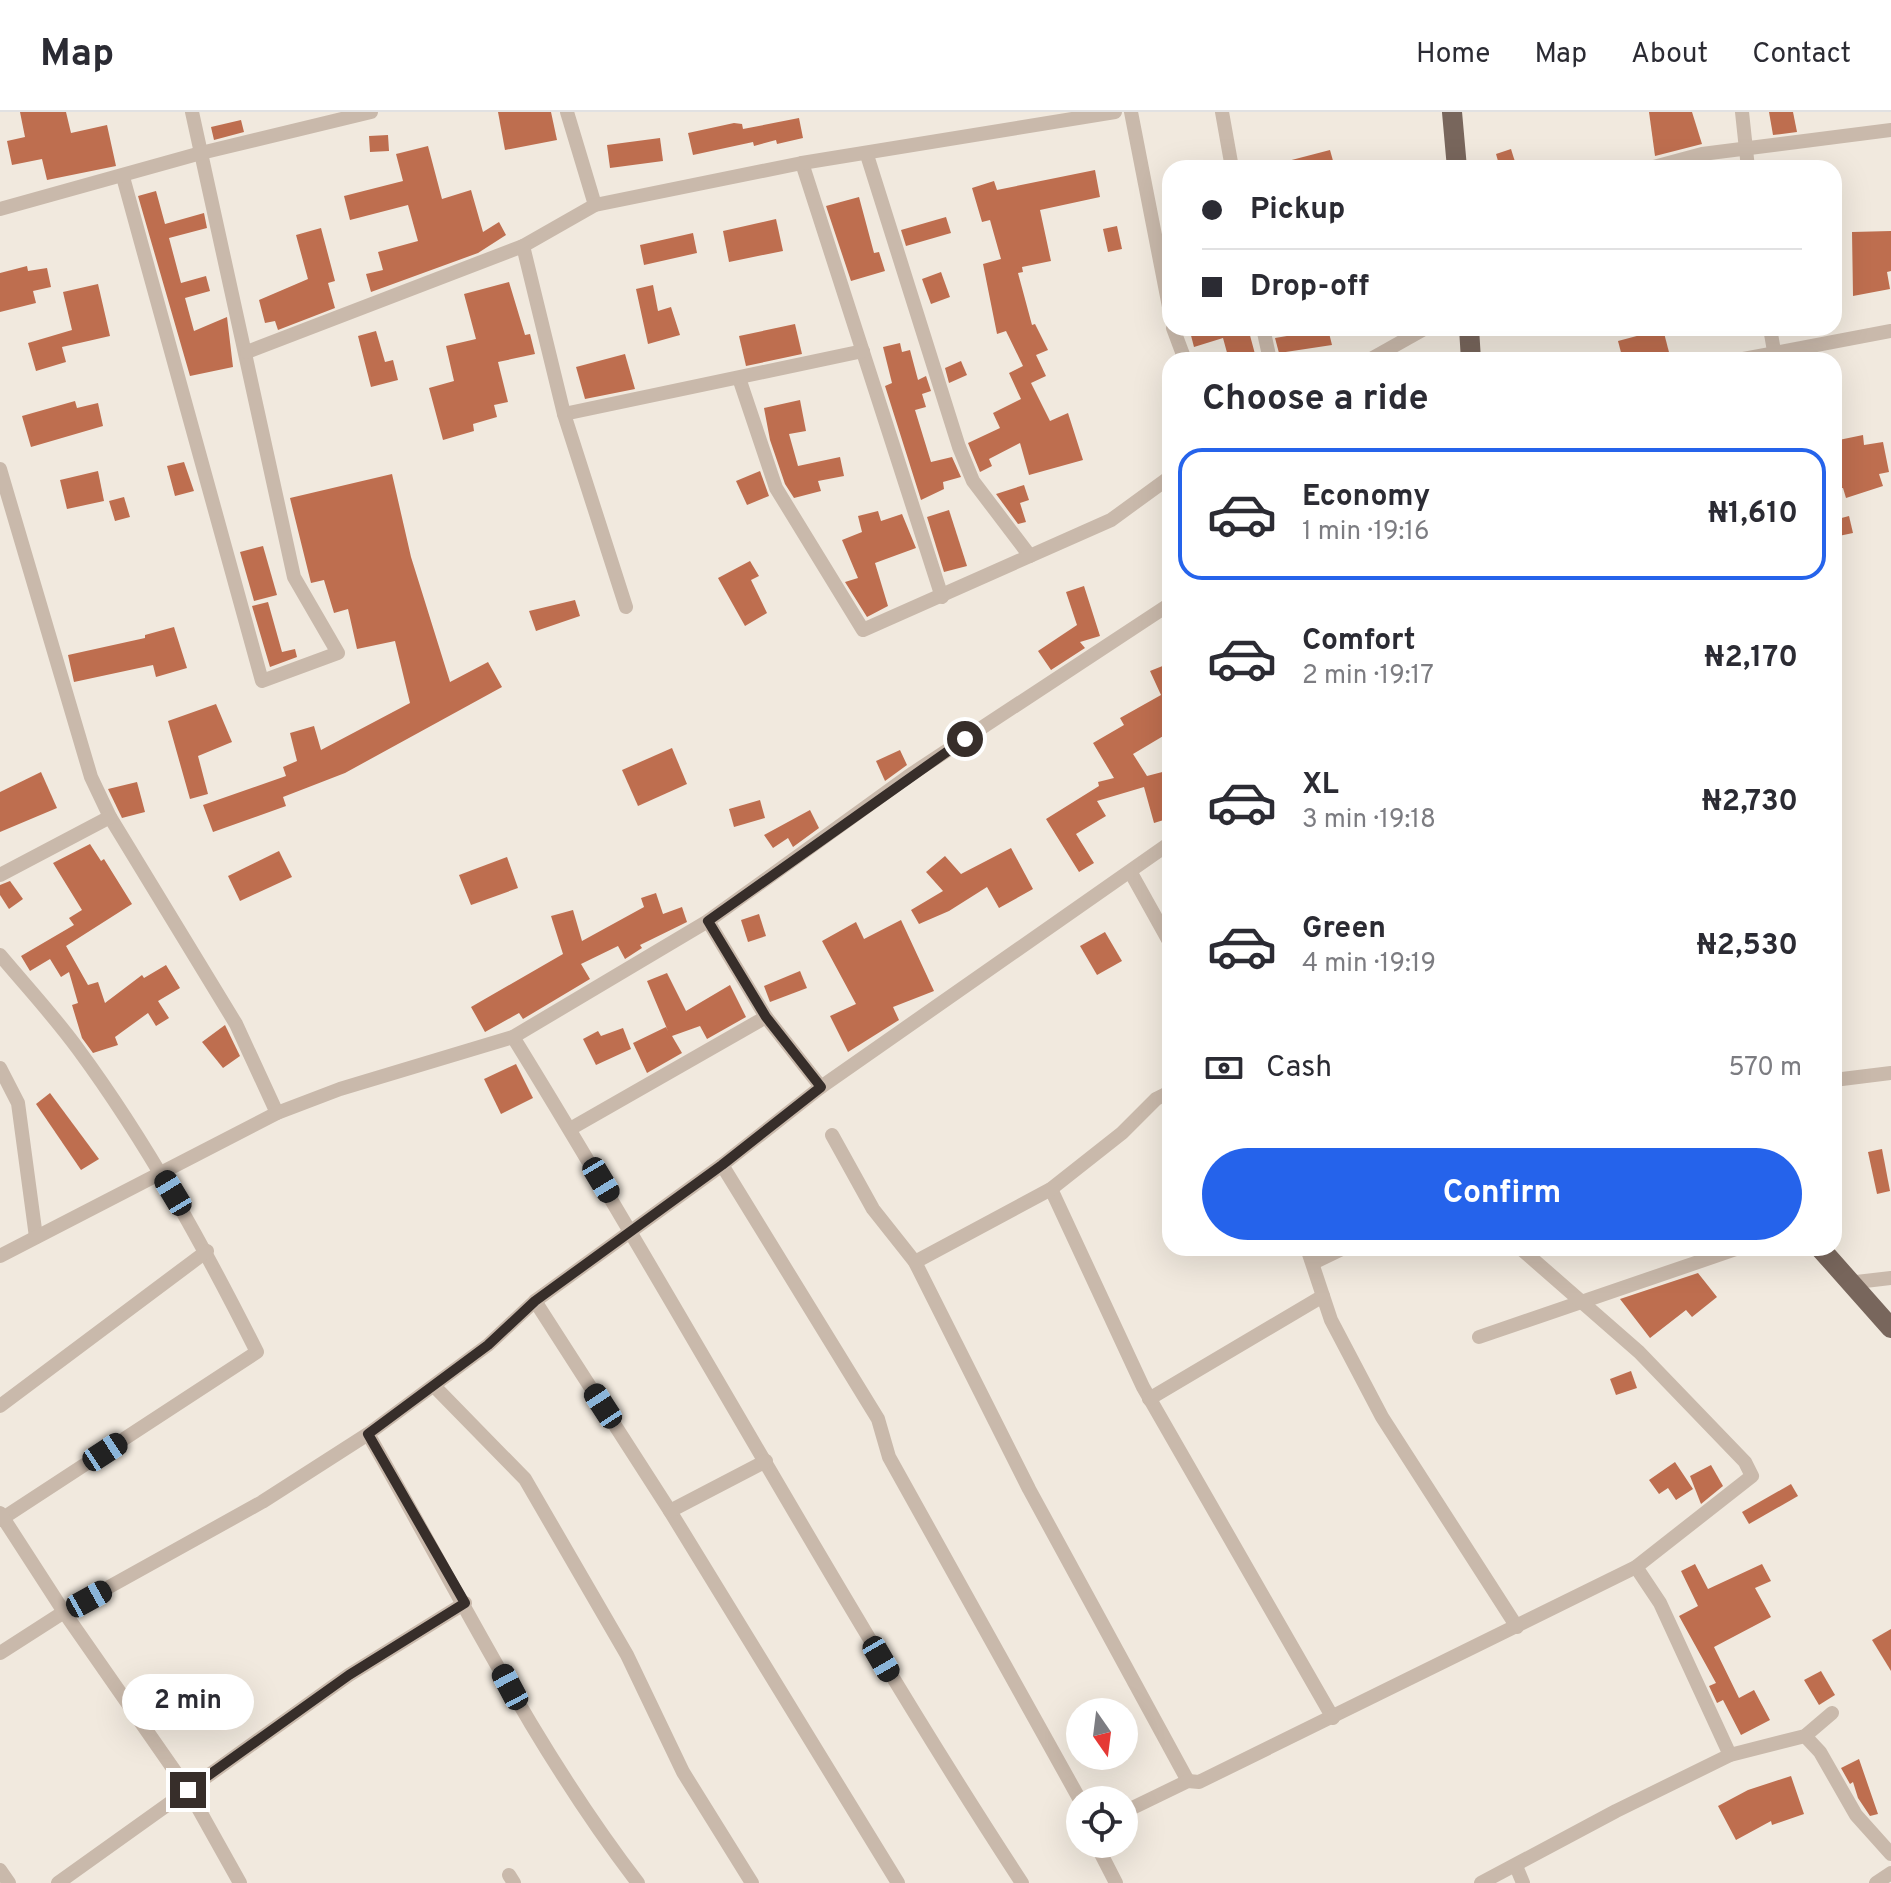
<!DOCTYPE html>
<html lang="en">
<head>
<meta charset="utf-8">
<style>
  body { margin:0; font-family:Overpass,sans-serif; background:#f7f7f7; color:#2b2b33; height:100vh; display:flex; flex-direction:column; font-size:30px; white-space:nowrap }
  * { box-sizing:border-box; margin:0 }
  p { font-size:26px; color:#7c7c81 }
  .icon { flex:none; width:44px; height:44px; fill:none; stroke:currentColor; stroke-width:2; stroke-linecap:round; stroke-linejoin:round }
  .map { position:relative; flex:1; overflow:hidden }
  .sheet { position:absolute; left:1162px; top:240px; width:680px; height:904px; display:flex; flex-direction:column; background:#fff; border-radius:24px; box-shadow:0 8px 32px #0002 }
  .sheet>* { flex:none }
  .hud { position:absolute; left:1162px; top:48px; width:680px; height:176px; border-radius:24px; box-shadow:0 8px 32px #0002; display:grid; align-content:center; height:176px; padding:0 40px; background:#fff }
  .needle { width:52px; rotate:166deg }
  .controls { position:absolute; left:1066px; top:1586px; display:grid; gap:16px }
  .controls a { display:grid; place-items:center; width:72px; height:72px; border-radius:50%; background:#fff; box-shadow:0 8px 32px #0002; font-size:40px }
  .end { position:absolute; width:36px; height:36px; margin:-18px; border:10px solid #372e2a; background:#fff; box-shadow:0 0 0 4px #fff }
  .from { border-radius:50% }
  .bubble { position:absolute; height:56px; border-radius:28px; background:#fff; box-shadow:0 8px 32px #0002; font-size:26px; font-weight:700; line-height:56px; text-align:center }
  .car { position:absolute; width:24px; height:48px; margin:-24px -12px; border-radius:10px; box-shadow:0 0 6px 2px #0007; background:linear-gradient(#222 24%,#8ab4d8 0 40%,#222 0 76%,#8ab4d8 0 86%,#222 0) }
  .hud b { display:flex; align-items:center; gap:28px; height:76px; font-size:30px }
  .hud b+b { border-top:2px solid #e1e1e2 }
  .hud i { width:20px; height:20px; background:#2b2b33 }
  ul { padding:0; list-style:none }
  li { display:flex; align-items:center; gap:24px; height:132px; margin:0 16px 12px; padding:0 24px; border:4px solid transparent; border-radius:24px }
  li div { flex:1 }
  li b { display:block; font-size:30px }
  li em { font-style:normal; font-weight:700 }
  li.current { border-color:#2563eb }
  li>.icon { width:72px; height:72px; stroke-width:1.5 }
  h2 { padding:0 40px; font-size:36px; line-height:96px }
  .pay { display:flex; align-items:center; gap:20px; height:88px; padding:0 40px; font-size:30px }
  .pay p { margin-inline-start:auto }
  .primary-button { display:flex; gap:16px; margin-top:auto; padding:16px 40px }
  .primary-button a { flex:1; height:92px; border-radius:48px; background:#2563eb; color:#fff; font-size:32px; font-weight:700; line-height:92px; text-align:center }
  header { display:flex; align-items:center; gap:48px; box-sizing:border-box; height:112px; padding:0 40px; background:#fff; border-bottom:2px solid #e1e1e2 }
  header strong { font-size:38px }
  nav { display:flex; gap:44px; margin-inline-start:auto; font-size:28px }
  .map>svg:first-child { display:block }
  .building { fill:#be6e4f }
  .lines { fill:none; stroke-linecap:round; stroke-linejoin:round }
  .minor { stroke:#c9b9ab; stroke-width:14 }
  .primary { stroke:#78665c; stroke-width:20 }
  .route { stroke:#372e2a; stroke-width:10 }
</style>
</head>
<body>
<header>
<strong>Map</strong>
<nav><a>Home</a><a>Map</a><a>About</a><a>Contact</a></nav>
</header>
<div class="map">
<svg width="1891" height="1771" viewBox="0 0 1891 1771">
  <rect width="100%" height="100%" fill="#f1e9de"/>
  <!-- building -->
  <g class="building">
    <polygon points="20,0 66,0 71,21 107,13 116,54 47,68 42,47 12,53 7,29 25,25"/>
    <polygon points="498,0 551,0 557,28 505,38"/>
    <polygon points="1649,0 1692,0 1702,32 1655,44"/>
    <polygon points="1769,0 1793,0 1797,20 1773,23"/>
    <polygon points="799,6 803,26 777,32 776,28 754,34 753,30 693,43 688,21 734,11 742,12 743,17"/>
    <polygon points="241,8 244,20 214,28 211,15"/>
    <polygon points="388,23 389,39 370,40 369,24"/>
    <polygon points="660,26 663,49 610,56 607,33"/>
    <polygon points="428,34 442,87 471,78 483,120 499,110 506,123 478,141 371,180 366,162 383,158 378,140 418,129 408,93 350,108 344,84 403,69 396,42"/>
    <polygon points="1511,37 1517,56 1500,56 1496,42"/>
    <polygon points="1330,38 1335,56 1281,56 1280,51"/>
    <polygon points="1095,58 1100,85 1040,98 1051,149 1022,155 1023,160 1018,161 1032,213 1035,212 1048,238 1036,243 1046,264 1031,271 1050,309 1068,301 1083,348 1029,363 1020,331 989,347 992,354 980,360 968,331 1000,316 993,301 1021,287 1009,261 1023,254 1006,219 997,222 983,152 1001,147 990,108 982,110 972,76 994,69 997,78"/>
    <polygon points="156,79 165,112 204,101 207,116 169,126 181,171 206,164 210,179 185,186 194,219 227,205 233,255 190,264 138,84"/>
    <polygon points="859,85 874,141 879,140 885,159 851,169 826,94"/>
    <polygon points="946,105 951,121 906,134 901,118"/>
    <polygon points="776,107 783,139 729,150 723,119"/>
    <polygon points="1117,114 1122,137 1108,140 1103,117"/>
    <polygon points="321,116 335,169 328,171 335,196 278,218 275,209 265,211 259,188 308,167 296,123"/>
    <polygon points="1891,119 1891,159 1887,160 1890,177 1853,184 1852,120"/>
    <polygon points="693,121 697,141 644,153 640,133"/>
    <polygon points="27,154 28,159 47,156 51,175 33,179 36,191 0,200 0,161"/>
    <polygon points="941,160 950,185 931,192 922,167"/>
    <polygon points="509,170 525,223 530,222 535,242 498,250 508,290 494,293 497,305 473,312 474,319 443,328 429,276 454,269 446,234 476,227 464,182"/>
    <polygon points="98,172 110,224 62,235 66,250 36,259 28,231 72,218 63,180"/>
    <polygon points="653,173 658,199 671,195 680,223 648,232 636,177"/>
    <polygon points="795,212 802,242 746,254 739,224"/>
    <polygon points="1189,216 1248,216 1255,242 1229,248 1223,226 1194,235"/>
    <polygon points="1328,217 1332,233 1279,241 1275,226"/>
    <polygon points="1663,217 1671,248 1623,248 1618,229"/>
    <polygon points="376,219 385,250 393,248 398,268 371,275 358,224"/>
    <polygon points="900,231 902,240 910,238 918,268 926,264 931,279 922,282 926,295 915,298 931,350 952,345 961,365 943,370 944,377 921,388 885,274 892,271 883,235"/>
    <polygon points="625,242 635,277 585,287 576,255"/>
    <polygon points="961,249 967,263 949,271 945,256"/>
    <polygon points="800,288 806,319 789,322 798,354 840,345 844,364 818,369 821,379 794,386 785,372 770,328 764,296"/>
    <polygon points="75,289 77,296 98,291 103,314 31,335 22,304"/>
    <polygon points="1863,323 1864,333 1883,330 1889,360 1879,362 1883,374 1846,386 1843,376 1834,377 1834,329"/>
    <polygon points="184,350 194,379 175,384 167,354"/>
    <polygon points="98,359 104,389 67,397 60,368"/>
    <polygon points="760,359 769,384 747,393 736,369"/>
    <polygon points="392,362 411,445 450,570 488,550 502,575 345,661 283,685 286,694 213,720 203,693 286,664 283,655 297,649 290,621 314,614 321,638 410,591 395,529 357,537 348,497 334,501 324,468 311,471 290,386"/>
    <polygon points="1024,373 1029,388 1020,391 1026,410 1018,412 996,382"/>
    <polygon points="124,385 130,405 115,409 109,389"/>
    <polygon points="949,398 967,454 944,460 927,405"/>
    <polygon points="878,399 881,409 902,402 916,436 875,451 888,494 867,505 845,470 858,466 842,428 862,420 858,404"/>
    <polygon points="1849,404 1853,421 1834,425 1834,408"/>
    <polygon points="263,434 277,483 254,489 240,440"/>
    <polygon points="750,449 759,464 751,468 767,501 745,514 718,466"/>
    <polygon points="1084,474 1100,524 1080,530 1085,536 1051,558 1038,539 1077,513 1066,480"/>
    <polygon points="575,488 580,504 536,519 529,499"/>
    <polygon points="268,490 282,540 295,537 297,545 270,555 252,494"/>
    <polygon points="174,515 187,556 156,565 153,553 74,570 68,543 145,526 145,523"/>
    <polygon points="1170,551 1170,620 1133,642 1147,664 1170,658 1170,706 1154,711 1144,675 1097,689 1106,704 1076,722 1094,751 1079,760 1046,707 1099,674 1098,670 1114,666 1093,631 1124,613 1120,606 1161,583 1150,559"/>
    <polygon points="216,592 232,630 198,644 208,682 190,687 168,609"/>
    <polygon points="672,636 687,672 638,694 622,658"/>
    <polygon points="900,638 907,653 885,669 876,649"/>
    <polygon points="41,660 57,696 0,720 0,680"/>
    <polygon points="137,670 145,700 122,706 108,677"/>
    <polygon points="760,688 765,706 734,715 729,697"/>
    <polygon points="810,698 819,716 793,735 788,726 773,736 764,723"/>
    <polygon points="90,732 101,749 104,747 132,792 66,834 88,873 98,870 105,891 142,863 144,866 166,853 180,876 158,889 169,906 156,914 148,901 115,925 118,933 93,941 82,926 72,893 78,891 69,860 61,865 50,847 30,859 21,844 74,813 69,806 82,798 53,751"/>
    <polygon points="1011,736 1033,777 999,796 987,775 949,799 919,812 911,798 943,779 926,760 945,744 961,762"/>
    <polygon points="279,739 292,765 240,789 228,764"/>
    <polygon points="507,745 518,776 471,793 459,763"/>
    <polygon points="10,769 23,787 9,797 0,783 0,773"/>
    <polygon points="656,781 663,802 682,795 687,810 640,833 642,836 625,847 618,834 581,852 590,867 523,907 519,901 485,920 471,895 563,842 551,804 573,798 582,829 644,795 641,786"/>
    <polygon points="759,802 766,824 748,830 741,808"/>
    <polygon points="901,808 934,879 893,895 899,908 848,940 830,904 856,892 822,829 856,810 864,827"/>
    <polygon points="1105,820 1122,849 1097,863 1080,834"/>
    <polygon points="800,859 807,876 770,890 764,874"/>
    <polygon points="667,861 686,899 730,873 746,905 707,927 700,914 672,924 682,941 647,961 633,931 666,915 668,919 647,869"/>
    <polygon points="225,913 240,944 223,956 202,930"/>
    <polygon points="623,916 631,937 596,953 583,927 598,919 601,924"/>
    <polygon points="516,952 533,986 501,1002 484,967"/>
    <polygon points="50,981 99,1047 81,1058 36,992"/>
    <polygon points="1882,1037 1890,1079 1877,1082 1868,1040"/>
    <polygon points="1698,1161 1717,1185 1692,1205 1686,1198 1650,1226 1620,1187"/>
    <polygon points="1631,1259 1637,1276 1616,1283 1610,1267"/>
    <polygon points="1675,1350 1693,1377 1676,1388 1668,1376 1659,1382 1649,1368"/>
    <polygon points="1711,1353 1723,1374 1701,1392 1690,1364"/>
    <polygon points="1791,1372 1798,1384 1749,1412 1742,1400"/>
    <polygon points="1695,1452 1708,1477 1762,1452 1771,1469 1755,1476 1771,1505 1714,1535 1739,1586 1754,1578 1770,1608 1741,1623 1723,1588 1717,1591 1709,1574 1716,1571 1679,1504 1698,1494 1681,1459"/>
    <polygon points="1891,1517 1891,1559 1872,1528"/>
    <polygon points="1821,1559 1835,1583 1819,1593 1804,1568"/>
    <polygon points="1859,1647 1878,1702 1870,1704 1858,1686 1853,1670 1850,1672 1841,1656"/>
    <polygon points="1791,1664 1804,1702 1772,1713 1771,1709 1736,1728 1718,1694 1748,1678"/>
  </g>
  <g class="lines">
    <!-- minor -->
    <g class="minor">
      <polyline points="567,0 595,93"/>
      <polyline points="1131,0 1170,200"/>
      <polyline points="1222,0 1232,56"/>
      <polyline points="1742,0 1748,56"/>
      <polyline points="867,43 959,335 973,369 1030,444"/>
      <polyline points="802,51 942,485"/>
      <polyline points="1650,56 1702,42 1891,18"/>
      <polyline points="123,65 262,569 338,541 294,465 192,0"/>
      <polyline points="0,97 201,41 371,0"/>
      <polyline points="1173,216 1185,248"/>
      <polyline points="1263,216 1270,248"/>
      <polyline points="1770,216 1774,239"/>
      <polyline points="247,240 523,134"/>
      <polyline points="1369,248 1426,216"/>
      <polyline points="1738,248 1891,219"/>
      <polyline points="739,266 776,376 863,518 1111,408 1170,365"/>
      <polyline points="564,302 863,239"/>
      <polyline points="0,357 91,665 110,705 236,912 277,1001"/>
      <polyline points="626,495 564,302 523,134 595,93 802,51 1115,0"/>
      <polyline points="1131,761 1170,831"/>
      <polyline points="0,763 110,705"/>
      <polyline points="708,809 766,905 821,975"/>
      <path d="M0 843C26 874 54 904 78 937 148 1032 204 1135 257 1240L0 1408"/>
      <path d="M513 925C686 1205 842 1496 1022 1771"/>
      <polyline points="0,956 18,991 36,1125"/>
      <polyline points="1834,968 1891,961"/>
      <polyline points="570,1017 766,905"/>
      <polyline points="832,1023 873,1097 915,1150 1029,1377 1188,1669"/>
      <polyline points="722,1053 878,1307 889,1345 1080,1688"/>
      <polyline points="1051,1077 1143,1275 1333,1606"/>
      <polyline points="1307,1136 1331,1208 1382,1305 1517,1515"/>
      <polyline points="0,1144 277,1001 340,977 513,925 708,809 913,661 1170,492"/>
      <polyline points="915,1150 1051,1077 1122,1021 1156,987 1170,980"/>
      <polyline points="1313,1151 1344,1136"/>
      <polyline points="1848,1171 1891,1166"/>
      <polyline points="535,1189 670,1399 898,1771"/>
      <polyline points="1479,1225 1739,1136"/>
      <polyline points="435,1275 525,1367 627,1543 683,1660 752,1771"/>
      <polyline points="1149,1287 1323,1184"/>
      <polyline points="0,1294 207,1139"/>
      <path d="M368 1322C455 1473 531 1632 638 1771"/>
      <polyline points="670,1399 766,1349"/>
      <polyline points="0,1401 64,1500 188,1678 240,1771"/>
      <polyline points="1636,1455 1660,1491 1730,1643"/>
      <polyline points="0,1541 64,1500 262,1390 368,1322 488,1233 535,1189 722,1053 821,975 1170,731"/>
      <polyline points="1805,1624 1820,1640 1856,1703 1891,1742"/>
      <polyline points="1124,1700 1188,1669 1199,1670 1636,1455 1752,1364 1745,1350 1639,1240 1520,1136"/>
      <polyline points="1096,1732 1116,1771"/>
      <polyline points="1516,1754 1523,1771"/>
      <polyline points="0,1758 9,1771"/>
      <polyline points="509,1763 514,1771"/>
      <polyline points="58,1771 349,1563 465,1491"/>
      <polyline points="1481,1771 1616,1699 1730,1643 1805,1624 1832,1601"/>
      <polyline points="1876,1771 1891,1761"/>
    </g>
    <!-- primary -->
    <g class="primary">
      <polyline points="1452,0 1457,56"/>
      <polyline points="1469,216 1471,248"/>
      <polyline points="1820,1136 1891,1216"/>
    </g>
  </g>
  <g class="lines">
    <!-- route -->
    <polyline class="route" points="188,1678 349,1563 465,1491 368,1322 488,1233 535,1189 722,1053 821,975 766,905 708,809 965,627"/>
  </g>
</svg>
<div class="controls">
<a><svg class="needle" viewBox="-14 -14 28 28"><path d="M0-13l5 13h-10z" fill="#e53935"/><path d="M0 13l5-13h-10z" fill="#7c7c81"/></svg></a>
<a><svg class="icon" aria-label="locate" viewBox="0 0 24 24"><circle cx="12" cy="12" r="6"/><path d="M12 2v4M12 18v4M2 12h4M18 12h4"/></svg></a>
</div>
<i class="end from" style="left:965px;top:627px"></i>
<i class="end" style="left:188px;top:1678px"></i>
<div class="bubble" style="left:122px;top:1562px;width:132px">2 min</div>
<i class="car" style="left:601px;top:1068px;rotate:149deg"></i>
<i class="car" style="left:173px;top:1081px;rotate:329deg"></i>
<i class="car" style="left:603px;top:1294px;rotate:327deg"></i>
<i class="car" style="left:105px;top:1340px;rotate:57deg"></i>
<i class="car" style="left:89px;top:1487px;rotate:61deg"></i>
<i class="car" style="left:881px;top:1547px;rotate:150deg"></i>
<i class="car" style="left:510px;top:1575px;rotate:332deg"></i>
<div class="hud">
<b><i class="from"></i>Pickup</b>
<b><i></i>Drop-off</b>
</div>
<section class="sheet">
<h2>Choose a ride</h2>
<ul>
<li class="current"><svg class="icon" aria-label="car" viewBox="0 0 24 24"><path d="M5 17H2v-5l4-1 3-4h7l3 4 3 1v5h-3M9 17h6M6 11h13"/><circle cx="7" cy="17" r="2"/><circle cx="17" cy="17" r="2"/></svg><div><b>Economy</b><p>1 min · 19:16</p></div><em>₦1,610</em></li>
<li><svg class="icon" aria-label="car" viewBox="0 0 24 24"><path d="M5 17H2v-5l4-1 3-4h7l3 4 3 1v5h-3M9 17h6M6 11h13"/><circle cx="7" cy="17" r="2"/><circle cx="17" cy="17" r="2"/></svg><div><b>Comfort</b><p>2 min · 19:17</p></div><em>₦2,170</em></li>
<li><svg class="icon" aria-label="car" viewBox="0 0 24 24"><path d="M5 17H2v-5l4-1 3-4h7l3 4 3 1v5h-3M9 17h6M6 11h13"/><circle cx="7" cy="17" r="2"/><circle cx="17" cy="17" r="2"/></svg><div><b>XL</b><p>3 min · 19:18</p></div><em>₦2,730</em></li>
<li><svg class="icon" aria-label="car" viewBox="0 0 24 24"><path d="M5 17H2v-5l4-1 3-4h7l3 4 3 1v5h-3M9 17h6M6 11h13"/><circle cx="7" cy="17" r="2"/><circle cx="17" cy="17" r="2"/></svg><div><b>Green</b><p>4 min · 19:19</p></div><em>₦2,530</em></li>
</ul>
<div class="pay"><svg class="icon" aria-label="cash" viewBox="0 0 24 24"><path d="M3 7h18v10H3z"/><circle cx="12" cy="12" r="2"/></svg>Cash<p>570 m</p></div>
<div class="primary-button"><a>Confirm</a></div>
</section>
</div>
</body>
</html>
